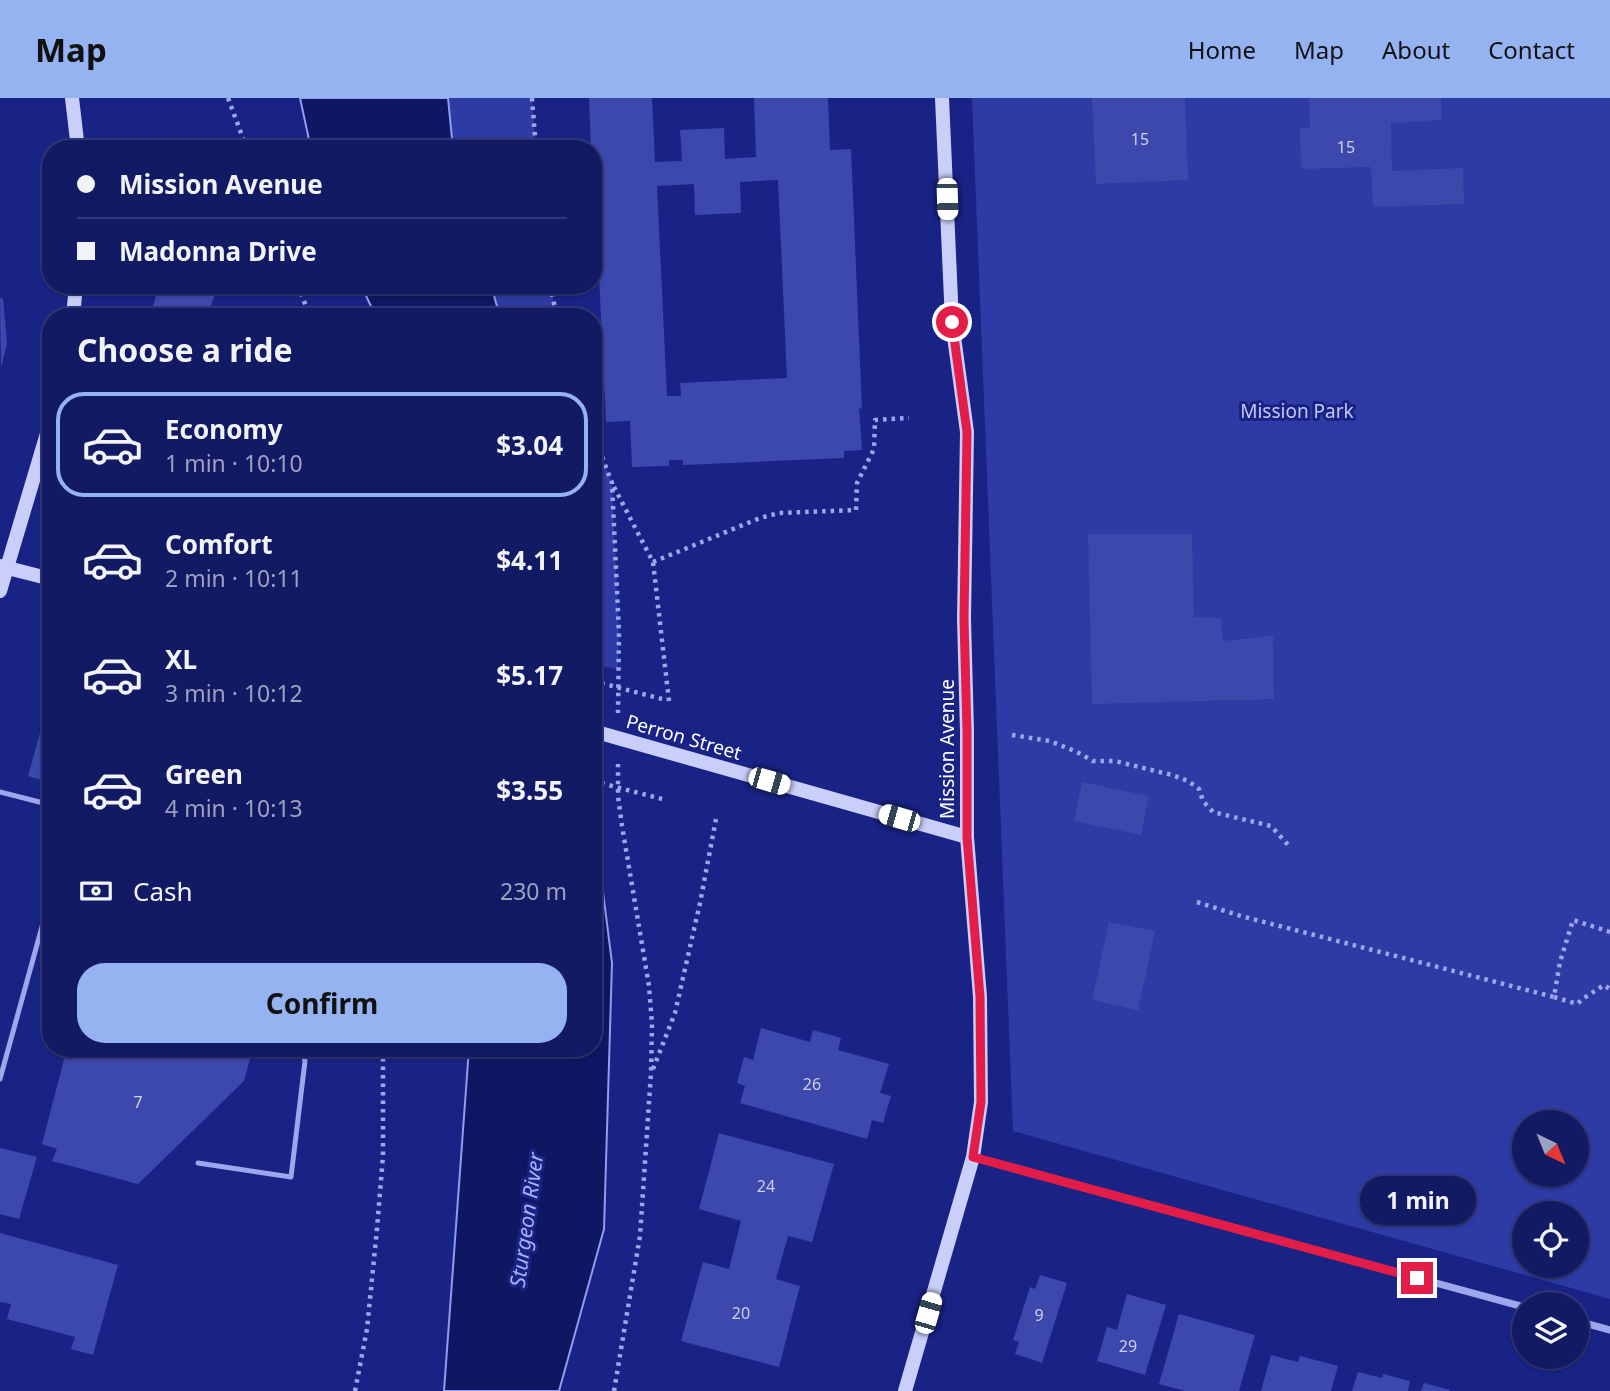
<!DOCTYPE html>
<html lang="en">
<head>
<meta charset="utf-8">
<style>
  body { margin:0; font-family:"Noto Sans",sans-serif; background:#1b236a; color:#f1f3f6; height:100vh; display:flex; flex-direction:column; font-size:26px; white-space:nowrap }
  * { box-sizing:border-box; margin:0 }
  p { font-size:23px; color:#9ca1bf }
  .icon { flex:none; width:38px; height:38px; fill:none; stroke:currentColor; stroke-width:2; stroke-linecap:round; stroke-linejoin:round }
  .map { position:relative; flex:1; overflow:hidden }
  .details { position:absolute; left:42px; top:210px; width:560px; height:749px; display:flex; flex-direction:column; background:#121a64; border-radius:28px; box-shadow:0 2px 5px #0004,0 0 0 2px #313878 }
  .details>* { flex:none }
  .hud { position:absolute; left:42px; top:42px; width:560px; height:154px; border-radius:28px; box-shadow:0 2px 5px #0004,0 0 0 2px #313878; display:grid; align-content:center; height:154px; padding:0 35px; background:#121a64 }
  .needle { width:46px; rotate:137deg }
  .tools { position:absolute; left:1512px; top:1012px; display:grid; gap:14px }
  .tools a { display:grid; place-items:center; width:77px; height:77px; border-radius:50%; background:#121a64; box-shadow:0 2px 5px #0004,0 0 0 2px #313878; font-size:35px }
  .end { position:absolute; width:32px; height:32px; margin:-16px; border:9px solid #e11d48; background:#fff; box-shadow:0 0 0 4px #fff }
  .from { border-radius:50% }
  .bubble { position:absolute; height:49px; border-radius:24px; background:#121a64; box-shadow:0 2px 5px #0004,0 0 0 2px #313878; font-size:23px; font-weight:700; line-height:49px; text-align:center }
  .car { position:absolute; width:21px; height:42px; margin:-21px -10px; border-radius:9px; box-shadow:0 0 5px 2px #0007; background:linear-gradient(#fff 24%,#345 0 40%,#fff 0 76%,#345 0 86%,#fff 0) }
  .hud b { display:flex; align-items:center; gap:24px; height:66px; font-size:26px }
  .hud b+b { border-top:2px solid #313878 }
  .hud i { width:18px; height:18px; background:#f1f3f6 }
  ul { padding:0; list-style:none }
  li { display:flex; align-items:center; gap:21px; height:105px; margin:0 14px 10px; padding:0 21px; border:4px solid transparent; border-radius:28px }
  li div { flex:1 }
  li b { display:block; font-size:26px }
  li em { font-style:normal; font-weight:700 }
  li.selected { border-color:#95b2f1 }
  li>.icon { width:63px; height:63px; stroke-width:1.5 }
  h2 { padding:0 35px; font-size:32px; line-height:84px }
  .pay { display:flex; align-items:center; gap:18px; height:77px; padding:0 35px; font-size:26px }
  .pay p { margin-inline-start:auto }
  .primary-button { display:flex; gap:14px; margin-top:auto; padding:14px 35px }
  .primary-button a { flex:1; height:80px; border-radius:28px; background:#95b2f1; color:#111; font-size:28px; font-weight:700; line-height:80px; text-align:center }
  header { display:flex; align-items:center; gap:42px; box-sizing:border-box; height:98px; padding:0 35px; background:#95b2f1; color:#111 }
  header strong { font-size:33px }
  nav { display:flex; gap:38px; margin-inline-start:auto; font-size:24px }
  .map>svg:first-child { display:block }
  .green { fill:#2e3ba5; fill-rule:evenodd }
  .water { fill:#101762; stroke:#909cef; stroke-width:2 }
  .building { fill:#3d48ac; fill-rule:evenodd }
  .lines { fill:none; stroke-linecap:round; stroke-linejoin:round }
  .path { stroke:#9ea7ec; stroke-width:4.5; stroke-dasharray:3.5 5; stroke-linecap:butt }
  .lane { stroke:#9ea7ec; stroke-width:5 }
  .street { stroke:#9ea7ec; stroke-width:7 }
  .secondary { stroke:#cacff9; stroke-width:14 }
  .route { stroke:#e11d48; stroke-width:9 }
  .labels { text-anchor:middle; stroke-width:6; stroke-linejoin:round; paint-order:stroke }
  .number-label { font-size:16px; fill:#ced1ea }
  .park-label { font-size:19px; fill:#c3c9f9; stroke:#182385 }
  .street-label { font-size:19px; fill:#fff; stroke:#182385 }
  .water-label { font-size:21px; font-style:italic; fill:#a9b2f4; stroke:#182385 }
</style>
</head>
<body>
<header>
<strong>Map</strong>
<nav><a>Home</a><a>Map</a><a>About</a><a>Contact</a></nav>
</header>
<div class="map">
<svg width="1610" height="1293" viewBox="0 0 1610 1293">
  <rect width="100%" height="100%" fill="#182385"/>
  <!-- green -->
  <g class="green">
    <polygon points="448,0 532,0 536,51 453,51"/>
    <path d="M972 0H1610V1201L1013 1033ZM1524 1024H1577V1076H1524ZM1524 1115H1577V1167H1524Z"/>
    <polygon points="491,187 550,187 557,219 500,219"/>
    <polygon points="593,335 612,385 619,535 618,571 593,567"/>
  </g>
  <!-- water -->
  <g class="water">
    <polygon points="300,0 448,0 453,51 311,51"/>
    <polygon points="361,187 491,187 500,219 376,219"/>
    <polygon points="593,715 612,865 604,1131 559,1293 444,1293 469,950 593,950"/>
  </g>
  <!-- building -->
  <g class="building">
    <path d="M589 0H652L655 64 682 63 680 32 724 30 725 61 756 59 754 0H828L830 52 851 51 862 311 859 310 862 352 844 353V360L683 367V362H669V368L632 369 630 323 606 324 593 51H591ZM778 82 787 280 680 285 681 298H667L657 88 694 86 695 117 741 115 740 84Z"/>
    <polygon points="1092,0 1185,0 1188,82 1096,86"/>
    <polygon points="1309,0 1441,0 1442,22 1391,25 1392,73 1463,70 1464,106 1373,109 1371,69 1301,71 1300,30 1310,30"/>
    <polygon points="159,187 218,187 207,219 150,219"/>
    <polygon points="0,200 3,201 7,246 1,269"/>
    <polygon points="1088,436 1192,436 1194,519 1221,520 1223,543 1273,538 1274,601 1092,606"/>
    <polygon points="50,599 51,600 51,685 28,678"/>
    <polygon points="1082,684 1149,698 1141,737 1074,723"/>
    <polygon points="1109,824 1155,833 1138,912 1092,902"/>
    <polygon points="761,930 810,944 813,932 841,940 838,952 889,966 880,995 891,998 883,1025 872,1022 867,1041 740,1005 745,988 737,985 744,959 753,962"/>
    <polygon points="67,950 253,950 244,983 138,1086 52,1063 57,1051 42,1046"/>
    <polygon points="719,1035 834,1066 812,1144 788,1138 776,1181 800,1188 779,1269 681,1243 703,1164 729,1171 741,1123 699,1111"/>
    <polygon points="0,1050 37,1059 19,1121 0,1116"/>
    <polygon points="0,1135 118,1167 93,1257 71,1251 75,1239 7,1221 11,1206 0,1204"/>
    <polygon points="1040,1177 1067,1185 1042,1265 1015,1256 1019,1244 1013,1242 1030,1189 1035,1191"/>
    <polygon points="1127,1196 1166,1207 1145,1277 1097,1263 1107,1229 1117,1232"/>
    <polygon points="1179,1216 1255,1237 1239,1293 1185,1293 1159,1286"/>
    <polygon points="1271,1257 1298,1264 1300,1258 1338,1268 1331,1293 1261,1293"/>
    <polygon points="1358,1274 1382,1280 1383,1276 1410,1283 1408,1293 1352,1293"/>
    <polygon points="1424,1285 1450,1292 1450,1293 1421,1293"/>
  </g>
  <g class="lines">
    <!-- path -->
    <g class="path">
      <polyline points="228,0 247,51"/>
      <polyline points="532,0 536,51"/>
      <polyline points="298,187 310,219"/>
      <polyline points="550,187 557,219"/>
      <polyline points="593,335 612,385 619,535 618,615"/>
      <polyline points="614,389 653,464 669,603"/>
      <polyline points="653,464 760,420 779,415 856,412 857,385 874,351 875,322 909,320"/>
      <polyline points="48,547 51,547"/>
      <polyline points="593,583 662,601"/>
      <polyline points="1012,637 1050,643 1077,654 1093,663 1115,663 1172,677 1188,683 1199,691 1203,703 1213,714 1271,728 1290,749"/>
      <polyline points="593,683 662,701"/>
      <polyline points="1197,804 1241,818 1554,899 1560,864 1573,822 1610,834"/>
      <polyline points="1554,899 1577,906 1584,900 1604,887 1610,891"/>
      <polyline points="653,971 675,915 700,805 716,721"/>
      <polyline points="355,1293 367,1231 377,1131 383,1058 383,950"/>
      <polyline points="614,1293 640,1138 651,975 652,926 649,888 622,728 618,698 618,666"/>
    </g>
    <!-- lane -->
    <g class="lane">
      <polyline points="0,694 51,707"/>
      <polyline points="0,981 51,796"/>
      <polyline points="198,1065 291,1079 305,963 301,950"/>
    </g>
    <!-- street -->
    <g class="street">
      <polyline points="973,1059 1524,1209"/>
      <polyline points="1577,1223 1610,1232"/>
    </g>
    <!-- secondary -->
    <g class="secondary">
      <polyline points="72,0 78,51"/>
      <polyline points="73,219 76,187"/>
      <polyline points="0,468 51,481"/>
      <polyline points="0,493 51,322"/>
      <polyline points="593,633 967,739"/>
      <polyline points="905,1293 973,1059 981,1004 980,899 967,739 967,633 964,521 967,334 952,224 942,0"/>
    </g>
  </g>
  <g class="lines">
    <!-- route -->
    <polyline class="route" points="952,224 967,334 964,521 967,633 967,739 980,899 981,1004 973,1059 1417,1180"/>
  </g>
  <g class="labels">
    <!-- number labels -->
    <g class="number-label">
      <text x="1140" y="47">15</text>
      <text x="1346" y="55">15</text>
      <text x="812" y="992">26</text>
      <text x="138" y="1010">7</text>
      <text x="766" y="1094">24</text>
      <text x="741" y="1221">20</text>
      <text x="1039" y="1223">9</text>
      <text x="1128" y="1254">29</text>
    </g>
    <!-- park labels -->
    <g class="park-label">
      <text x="1297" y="320">Mission Park</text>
    </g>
    <!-- street labels -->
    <g class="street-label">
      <text transform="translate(684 639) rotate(16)" y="7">Perron Street</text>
      <text transform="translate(947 651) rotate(-90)" y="7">Mission Avenue</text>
    </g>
    <!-- water labels -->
    <g class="water-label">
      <text transform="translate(527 1122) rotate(-82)" y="7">Sturgeon River</text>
    </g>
  </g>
</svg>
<div class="tools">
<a><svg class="needle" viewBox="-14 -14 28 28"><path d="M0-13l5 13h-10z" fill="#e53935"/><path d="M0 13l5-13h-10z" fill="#9ca1bf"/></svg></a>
<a><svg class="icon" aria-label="locate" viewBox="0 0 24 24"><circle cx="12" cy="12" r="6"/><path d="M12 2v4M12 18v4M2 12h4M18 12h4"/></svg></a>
<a><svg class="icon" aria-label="layers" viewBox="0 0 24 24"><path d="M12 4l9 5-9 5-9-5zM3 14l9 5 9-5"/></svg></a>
</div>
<i class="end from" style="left:952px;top:224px"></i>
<i class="end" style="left:1417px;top:1180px"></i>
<div class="bubble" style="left:1360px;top:1078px;width:116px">1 min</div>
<i class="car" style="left:947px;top:101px;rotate:178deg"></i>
<i class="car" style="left:769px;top:683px;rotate:106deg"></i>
<i class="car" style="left:899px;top:720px;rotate:286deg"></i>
<i class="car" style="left:928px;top:1215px;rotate:16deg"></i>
<div class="hud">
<b><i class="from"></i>Mission Avenue</b>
<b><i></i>Madonna Drive</b>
</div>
<section class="details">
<h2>Choose a ride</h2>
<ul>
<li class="selected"><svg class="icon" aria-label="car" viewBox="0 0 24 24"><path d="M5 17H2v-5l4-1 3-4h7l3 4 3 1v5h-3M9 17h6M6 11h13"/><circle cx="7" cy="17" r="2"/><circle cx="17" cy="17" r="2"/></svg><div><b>Economy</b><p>1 min · 10:10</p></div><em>$3.04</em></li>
<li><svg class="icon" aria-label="car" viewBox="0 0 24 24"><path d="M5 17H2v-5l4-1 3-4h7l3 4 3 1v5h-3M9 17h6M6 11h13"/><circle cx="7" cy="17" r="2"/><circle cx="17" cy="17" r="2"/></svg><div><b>Comfort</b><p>2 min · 10:11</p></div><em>$4.11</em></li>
<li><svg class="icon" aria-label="car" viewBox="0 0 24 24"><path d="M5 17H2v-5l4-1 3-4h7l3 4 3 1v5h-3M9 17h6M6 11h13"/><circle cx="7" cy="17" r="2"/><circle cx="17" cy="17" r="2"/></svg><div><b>XL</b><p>3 min · 10:12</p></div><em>$5.17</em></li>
<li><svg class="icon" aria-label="car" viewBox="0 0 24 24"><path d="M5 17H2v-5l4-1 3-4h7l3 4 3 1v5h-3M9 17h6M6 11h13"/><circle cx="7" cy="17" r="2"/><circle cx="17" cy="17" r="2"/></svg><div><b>Green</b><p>4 min · 10:13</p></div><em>$3.55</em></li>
</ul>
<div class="pay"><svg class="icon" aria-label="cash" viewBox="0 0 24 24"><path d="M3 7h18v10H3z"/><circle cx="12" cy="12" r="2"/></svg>Cash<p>230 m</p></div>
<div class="primary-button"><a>Confirm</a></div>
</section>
</div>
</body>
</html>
